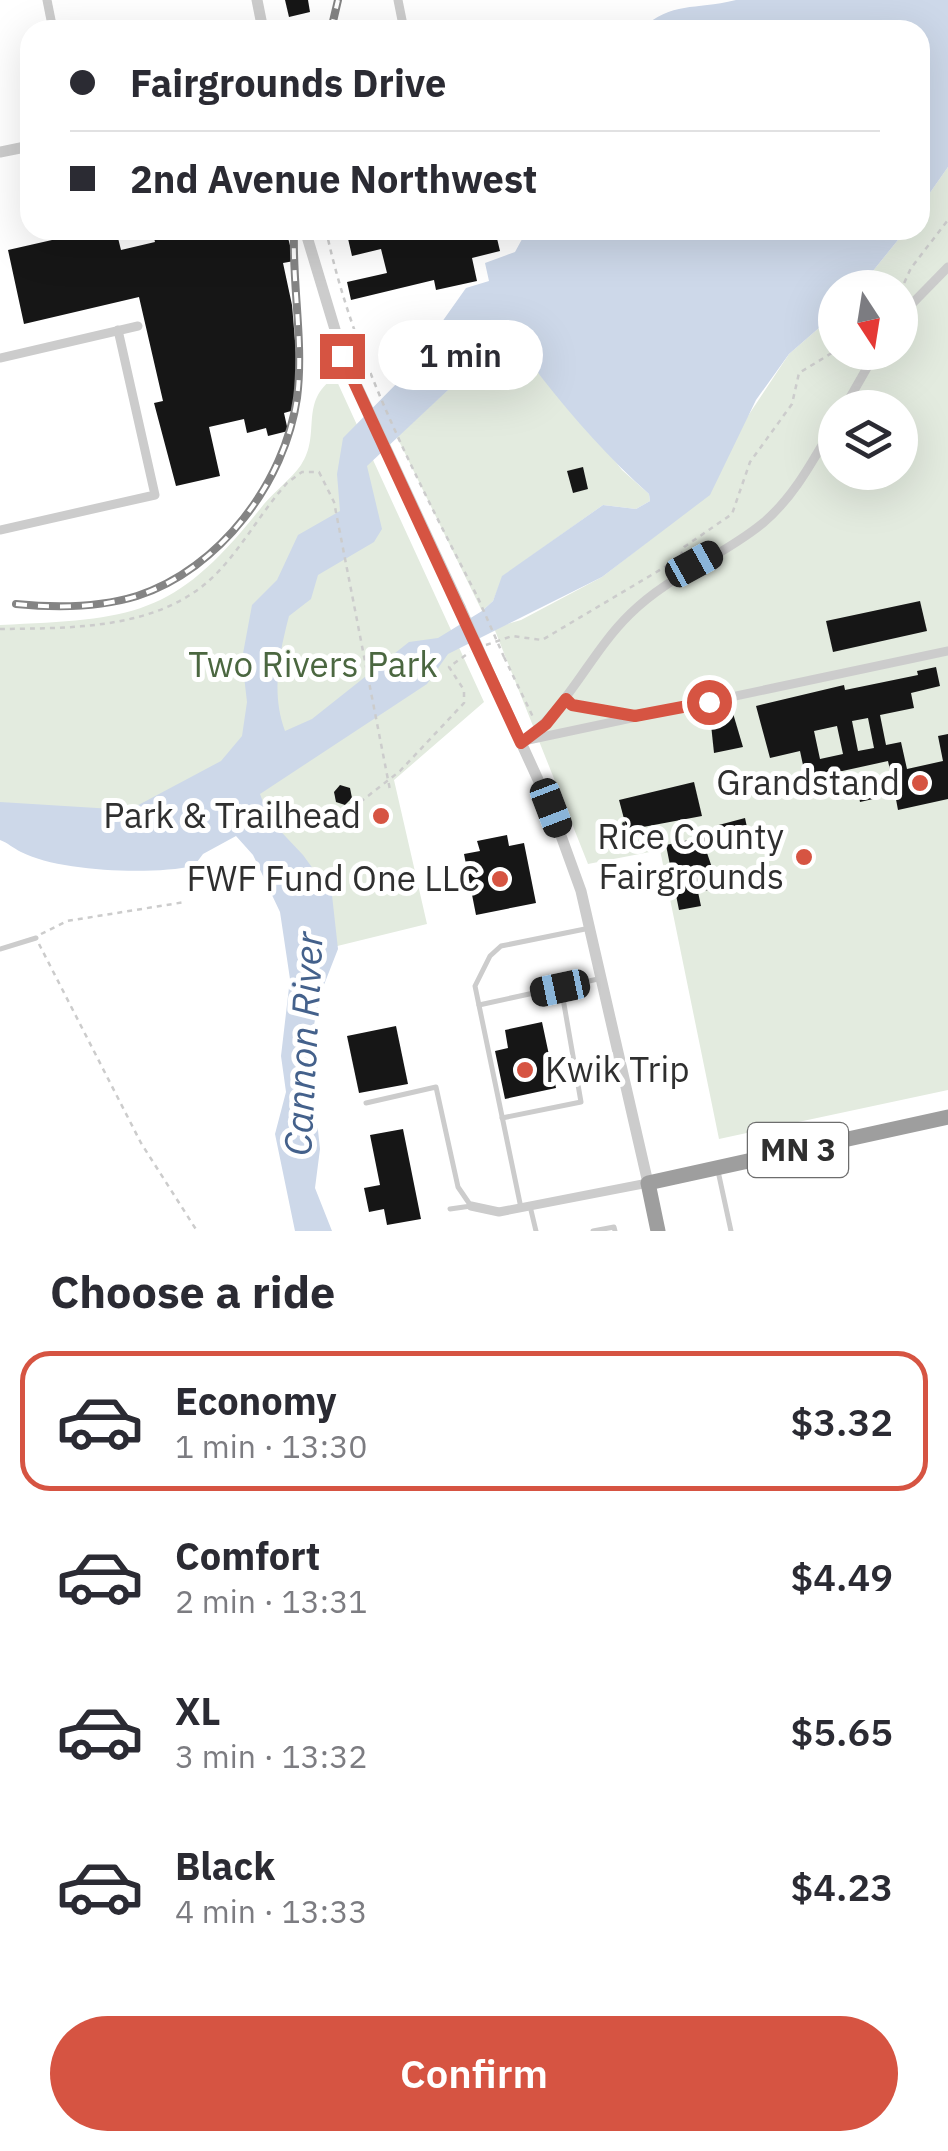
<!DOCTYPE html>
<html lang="en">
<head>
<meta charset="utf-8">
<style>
  body { margin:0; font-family:"IBM Plex Sans",sans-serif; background:#f2f2f3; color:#2b2b33; height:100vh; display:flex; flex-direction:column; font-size:38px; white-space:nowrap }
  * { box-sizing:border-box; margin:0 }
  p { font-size:32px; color:#7c7c81 }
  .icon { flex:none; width:55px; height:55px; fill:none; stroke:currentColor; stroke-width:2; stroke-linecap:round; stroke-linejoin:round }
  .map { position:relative; height:1231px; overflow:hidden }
  .details { display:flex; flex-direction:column; background:#fff; flex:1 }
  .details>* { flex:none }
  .hud { position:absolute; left:20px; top:20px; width:910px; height:220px; border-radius:30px; box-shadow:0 10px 40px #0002; display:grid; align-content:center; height:220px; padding:0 50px; background:#fff }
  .needle { width:65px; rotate:168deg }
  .buttons { position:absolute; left:818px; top:270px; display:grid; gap:20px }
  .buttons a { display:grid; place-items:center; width:100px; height:100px; border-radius:50%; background:#fff; box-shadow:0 10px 40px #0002; font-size:50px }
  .end { position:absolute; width:45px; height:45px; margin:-22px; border:12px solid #d65442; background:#fff; box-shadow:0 0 0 5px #fff }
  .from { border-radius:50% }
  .bubble { position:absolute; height:70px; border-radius:35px; background:#fff; box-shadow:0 10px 40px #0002; font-size:32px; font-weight:600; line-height:70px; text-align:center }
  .car { position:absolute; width:30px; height:60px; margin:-30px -15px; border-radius:12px; box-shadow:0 0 8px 2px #0007; background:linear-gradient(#222 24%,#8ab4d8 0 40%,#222 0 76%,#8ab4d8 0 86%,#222 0) }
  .hud b { display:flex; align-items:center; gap:35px; height:95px; font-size:38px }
  .hud b+b { border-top:2px solid #e1e1e2 }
  .hud i { width:25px; height:25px; background:#2b2b33 }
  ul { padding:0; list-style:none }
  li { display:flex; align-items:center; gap:30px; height:140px; margin:0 20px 15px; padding:0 30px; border:5px solid transparent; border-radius:30px }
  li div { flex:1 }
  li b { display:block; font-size:38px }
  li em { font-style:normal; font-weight:600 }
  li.active { border-color:#d65442 }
  li>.icon { width:90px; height:90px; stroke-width:1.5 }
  h2 { padding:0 50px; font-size:45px; line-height:120px }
  .cta { display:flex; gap:20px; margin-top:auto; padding:20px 50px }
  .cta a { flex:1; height:115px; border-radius:60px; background:#d65442; color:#fff; font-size:40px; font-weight:600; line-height:115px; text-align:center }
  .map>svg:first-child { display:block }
  .green { fill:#e3ebdf; fill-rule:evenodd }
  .water { fill:#cdd8e9; fill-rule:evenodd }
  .building { fill:#161616; fill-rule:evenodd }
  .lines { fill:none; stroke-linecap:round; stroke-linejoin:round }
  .path { stroke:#ccc; stroke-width:2.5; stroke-dasharray:5 5; stroke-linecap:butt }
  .service { stroke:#ccc; stroke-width:5 }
  .minor { stroke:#ccc; stroke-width:9 }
  .tertiary { stroke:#ccc; stroke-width:11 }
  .trunk { stroke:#9e9e9e; stroke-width:15 }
  .rail-casing { stroke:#848484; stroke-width:8 }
  .rail { stroke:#fff; stroke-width:4; stroke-dasharray:11; stroke-linecap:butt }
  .path-bridge { stroke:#ccc; stroke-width:2.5; stroke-dasharray:5 5; stroke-linecap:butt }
  .tertiary-bridge { stroke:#ccc; stroke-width:11 }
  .route { stroke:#d65442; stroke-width:12 }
  .poi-dot { fill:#d65442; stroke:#fff; stroke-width:4 }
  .labels { text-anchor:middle; stroke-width:10; stroke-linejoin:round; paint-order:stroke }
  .shield { fill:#fff; stroke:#6d6d6d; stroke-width:2.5 }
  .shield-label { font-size:32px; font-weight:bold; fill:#2f2f2f }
  .park-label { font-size:35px; fill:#4b6740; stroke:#fff }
  .poi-label { font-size:35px; fill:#2f2f2f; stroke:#fff; text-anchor:end }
  .water-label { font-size:38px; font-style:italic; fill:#44618b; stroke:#fff }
</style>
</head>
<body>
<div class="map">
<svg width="948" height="1231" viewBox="0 0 948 1231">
  <rect width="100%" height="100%" fill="#fff"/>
  <!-- green -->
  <g class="green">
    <path d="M948 167V1090L719 1139 660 850 588 864 494 628 521 620 602 577 664 529 734 437 789 354 835 314V352H900V288L860 287 906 230H920V207ZM835 408H900V472H835Z"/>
    <polygon points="513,332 622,470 649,494 650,501 636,509 603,505 503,576 493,601 482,611 397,437 479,361 493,337"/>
    <path d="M335 377 484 702 394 780 427 924 317 951 233 807 0 830V625C138 619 176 616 264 504 275 491 291 479 301 465 322 434 298 402 335 377Z"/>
  </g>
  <!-- water -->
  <g class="water">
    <path d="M736 0H948V167L920 207V30H640C674 0 692 11 736 0Z"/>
    <path d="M527 230H906L860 287 835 288V314L789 354 756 400 710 495 602 577 448 654 427 684 260 794 270 820 303 855 332 895 338 949 320 995 314 1025 318 1054 314 1093 320 1149 315 1188 332 1231H295L275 1134 286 1092 281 1056 290 979 280 912 253 855 236 836 203 854 194 866C152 875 60 872 21 852 13 848 8 843 0 840V802L129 810 221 761 242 736 247 702 242 659 252 605 277 580 298 535 340 511 337 474 343 438 403 377 466 288 489 281 485 263 515 252ZM513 332C527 340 531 364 542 378 574 419 610 459 649 494L650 501 636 509 603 505 502 576 493 601 482 611 438 638 409 642 312 719 285 731C271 694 279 654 289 616L311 599 318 575 374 542 382 529 367 466 479 361 493 337Z"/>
  </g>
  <!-- building -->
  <g class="building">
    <polygon points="285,0 308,0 310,12 289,17"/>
    <polygon points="96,230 116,230 121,250 155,242 152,230 286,230 294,261 283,263 292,305 299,388 298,409 284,413 288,431 268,436 266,428 247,433 244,419 209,427 220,476 176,486 154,403 163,401 139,297 24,324 8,250"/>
    <polygon points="346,230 495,230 500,251 472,258 477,281 436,290 434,280 351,300 347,282 387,273 381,249 352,256"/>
    <polygon points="583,467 588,489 573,493 567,471"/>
    <polygon points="920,601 927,631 833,652 826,621"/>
    <path d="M936 667 940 686 911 693 914 708 880 715 886 745 901 742 907 769 943 761 938 736 948 734V799L898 810 895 794 860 802 857 787 892 779 888 761 806 779 800 751 770 758 756 706 844 685 845 690 918 675 917 671ZM868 718 874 748 858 751 852 721ZM837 726 843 754 820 759 814 731Z"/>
    <polygon points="732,710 743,747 714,753 710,715"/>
    <polygon points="694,782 702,816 627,830 619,800"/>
    <polygon points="340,785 350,788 352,798 345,805 336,802 334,792"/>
    <polygon points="745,818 750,841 706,850 719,888 698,892 701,906 679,910 666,845 717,834 715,826"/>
    <polygon points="507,835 509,846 524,843 536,903 476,915 464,854 480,851 477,841"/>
    <polygon points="542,1022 556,1088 505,1099 495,1051 508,1048 505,1030"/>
    <polygon points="396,1026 408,1084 359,1093 347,1036"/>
    <polygon points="403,1129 421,1219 387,1225 384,1209 369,1212 364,1188 380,1185 370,1135"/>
  </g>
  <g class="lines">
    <!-- path -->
    <g class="path">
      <path d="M326 230C354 361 417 479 478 598"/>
      <polyline points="900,292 911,268 948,220"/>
      <path d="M0 629C73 628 162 630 217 573 243 546 262 511 287 483L302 472H319L334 502 390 790"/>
      <polyline points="486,645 512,636 542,640 680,558 684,547 732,514 750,462 792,404 799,373 835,351"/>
      <polyline points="504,657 533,717"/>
      <polyline points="252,819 275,801 312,815 350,810 400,771 464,703 464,690 449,667 470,652"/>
      <polyline points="41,934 67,921 185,902"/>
      <polyline points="39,944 141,1143 197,1231"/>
    </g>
    <!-- service -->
    <g class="service">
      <polyline points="0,949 36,938"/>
      <polyline points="479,1005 598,979"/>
      <polyline points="366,1103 436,1087 458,1187 471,1206 450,1209"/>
      <polyline points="502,1118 581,1102 561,987"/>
      <polyline points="718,1171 731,1231"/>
      <polyline points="530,1206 536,1231"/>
      <polyline points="521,1208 475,986 490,956 501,946 590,928"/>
      <polyline points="593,1231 614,1227 615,1231"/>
    </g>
    <!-- minor -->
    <g class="minor">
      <polyline points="47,0 53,30"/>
      <polyline points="398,0 404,30"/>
      <polyline points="900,316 948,267"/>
      <polyline points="0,358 138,326"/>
      <polyline points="844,408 876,352"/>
      <polyline points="0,530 155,495 118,330"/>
      <polyline points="566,699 572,705 627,716"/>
      <polyline points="528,740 948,651"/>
      <path d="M521 743C568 709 589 654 630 614 669 575 722 557 763 523 795 496 814 458 835 423"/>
      <polyline points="471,1206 499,1212 648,1183"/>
    </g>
    <!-- tertiary -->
    <g class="tertiary">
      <polyline points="257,0 263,30"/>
      <polyline points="0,152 30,146"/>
      <polyline points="305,230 343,356 460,607"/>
      <polyline points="486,666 551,808 581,891 648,1183"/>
    </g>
    <!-- trunk -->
    <polyline class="trunk" points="658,1231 648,1183 948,1117"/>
    <!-- rail casing -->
    <g class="rail-casing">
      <g id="rail">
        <polyline points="331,30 338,0"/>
        <path d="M16 604C57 608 98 608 137 596 220 569 285 482 297 398 304 343 292 285 294 230"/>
      </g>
    </g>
    <!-- rail -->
    <use href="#rail" class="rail"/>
    <!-- path-bridge -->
    <polyline class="path-bridge" points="478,598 504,657"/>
    <!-- tertiary-bridge -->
    <polyline class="tertiary-bridge" points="460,607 486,666"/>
  </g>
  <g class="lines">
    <!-- route -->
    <polyline class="route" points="342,356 521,743 546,724 566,699 572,705 635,716 709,702"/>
  </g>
  <!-- markers -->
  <g class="poi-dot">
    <circle cx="920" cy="783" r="10"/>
    <circle cx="381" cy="816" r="10"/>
    <circle cx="804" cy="857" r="10"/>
    <circle cx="500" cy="879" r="10"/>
    <circle cx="525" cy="1070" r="10"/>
  </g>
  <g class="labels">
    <!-- shield labels -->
    <rect class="shield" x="748" y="1123" width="100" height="54" rx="8"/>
    <g class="shield-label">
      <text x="798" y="1161">MN 3</text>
    </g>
    <!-- park labels -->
    <g class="park-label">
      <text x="313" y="677">Two Rivers Park</text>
    </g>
    <!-- poi labels -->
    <g class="poi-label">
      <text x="900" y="795">Grandstand</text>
      <text x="361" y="828">Park &amp; Trailhead</text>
      <text x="784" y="849">Rice County<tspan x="784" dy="40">Fairgrounds</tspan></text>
      <text x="480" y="891">FWF Fund One LLC</text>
      <text x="545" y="1082" text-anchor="start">Kwik Trip</text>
    </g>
    <!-- water labels -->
    <g class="water-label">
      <text transform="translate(304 1044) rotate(-87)" y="13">Cannon River</text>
    </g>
  </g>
</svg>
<div class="buttons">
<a><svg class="needle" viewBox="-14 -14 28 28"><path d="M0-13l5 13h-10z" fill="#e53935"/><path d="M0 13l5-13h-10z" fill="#7c7c81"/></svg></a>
<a><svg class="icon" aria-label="layers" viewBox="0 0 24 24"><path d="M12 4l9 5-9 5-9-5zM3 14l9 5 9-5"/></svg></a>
</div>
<i class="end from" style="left:709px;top:702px"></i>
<i class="end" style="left:342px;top:356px"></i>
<div class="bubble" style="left:378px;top:320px;width:165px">1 min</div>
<i class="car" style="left:694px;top:564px;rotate:61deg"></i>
<i class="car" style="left:551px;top:808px;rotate:159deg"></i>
<i class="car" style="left:560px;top:988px;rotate:258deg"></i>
<div class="hud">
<b><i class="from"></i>Fairgrounds Drive</b>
<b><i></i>2nd Avenue Northwest</b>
</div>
</div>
<section class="details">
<h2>Choose a ride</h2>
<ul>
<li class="active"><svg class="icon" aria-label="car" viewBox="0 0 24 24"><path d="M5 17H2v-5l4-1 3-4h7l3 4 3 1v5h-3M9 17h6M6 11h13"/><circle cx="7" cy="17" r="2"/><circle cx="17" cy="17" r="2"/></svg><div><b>Economy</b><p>1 min · 13:30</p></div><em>$3.32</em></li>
<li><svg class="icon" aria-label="car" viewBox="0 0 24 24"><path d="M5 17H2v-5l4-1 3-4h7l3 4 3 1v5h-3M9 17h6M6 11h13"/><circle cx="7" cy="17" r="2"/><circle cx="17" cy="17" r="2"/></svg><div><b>Comfort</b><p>2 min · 13:31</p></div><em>$4.49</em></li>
<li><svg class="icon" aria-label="car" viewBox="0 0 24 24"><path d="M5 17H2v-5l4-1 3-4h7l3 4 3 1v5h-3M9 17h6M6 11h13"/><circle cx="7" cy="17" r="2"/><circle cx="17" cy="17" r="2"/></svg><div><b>XL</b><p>3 min · 13:32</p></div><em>$5.65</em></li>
<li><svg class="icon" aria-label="car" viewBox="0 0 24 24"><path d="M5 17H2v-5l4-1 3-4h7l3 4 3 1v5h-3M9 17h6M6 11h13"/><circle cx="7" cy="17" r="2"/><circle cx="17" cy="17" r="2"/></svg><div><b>Black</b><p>4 min · 13:33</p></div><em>$4.23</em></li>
</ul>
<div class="cta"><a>Confirm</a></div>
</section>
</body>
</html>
